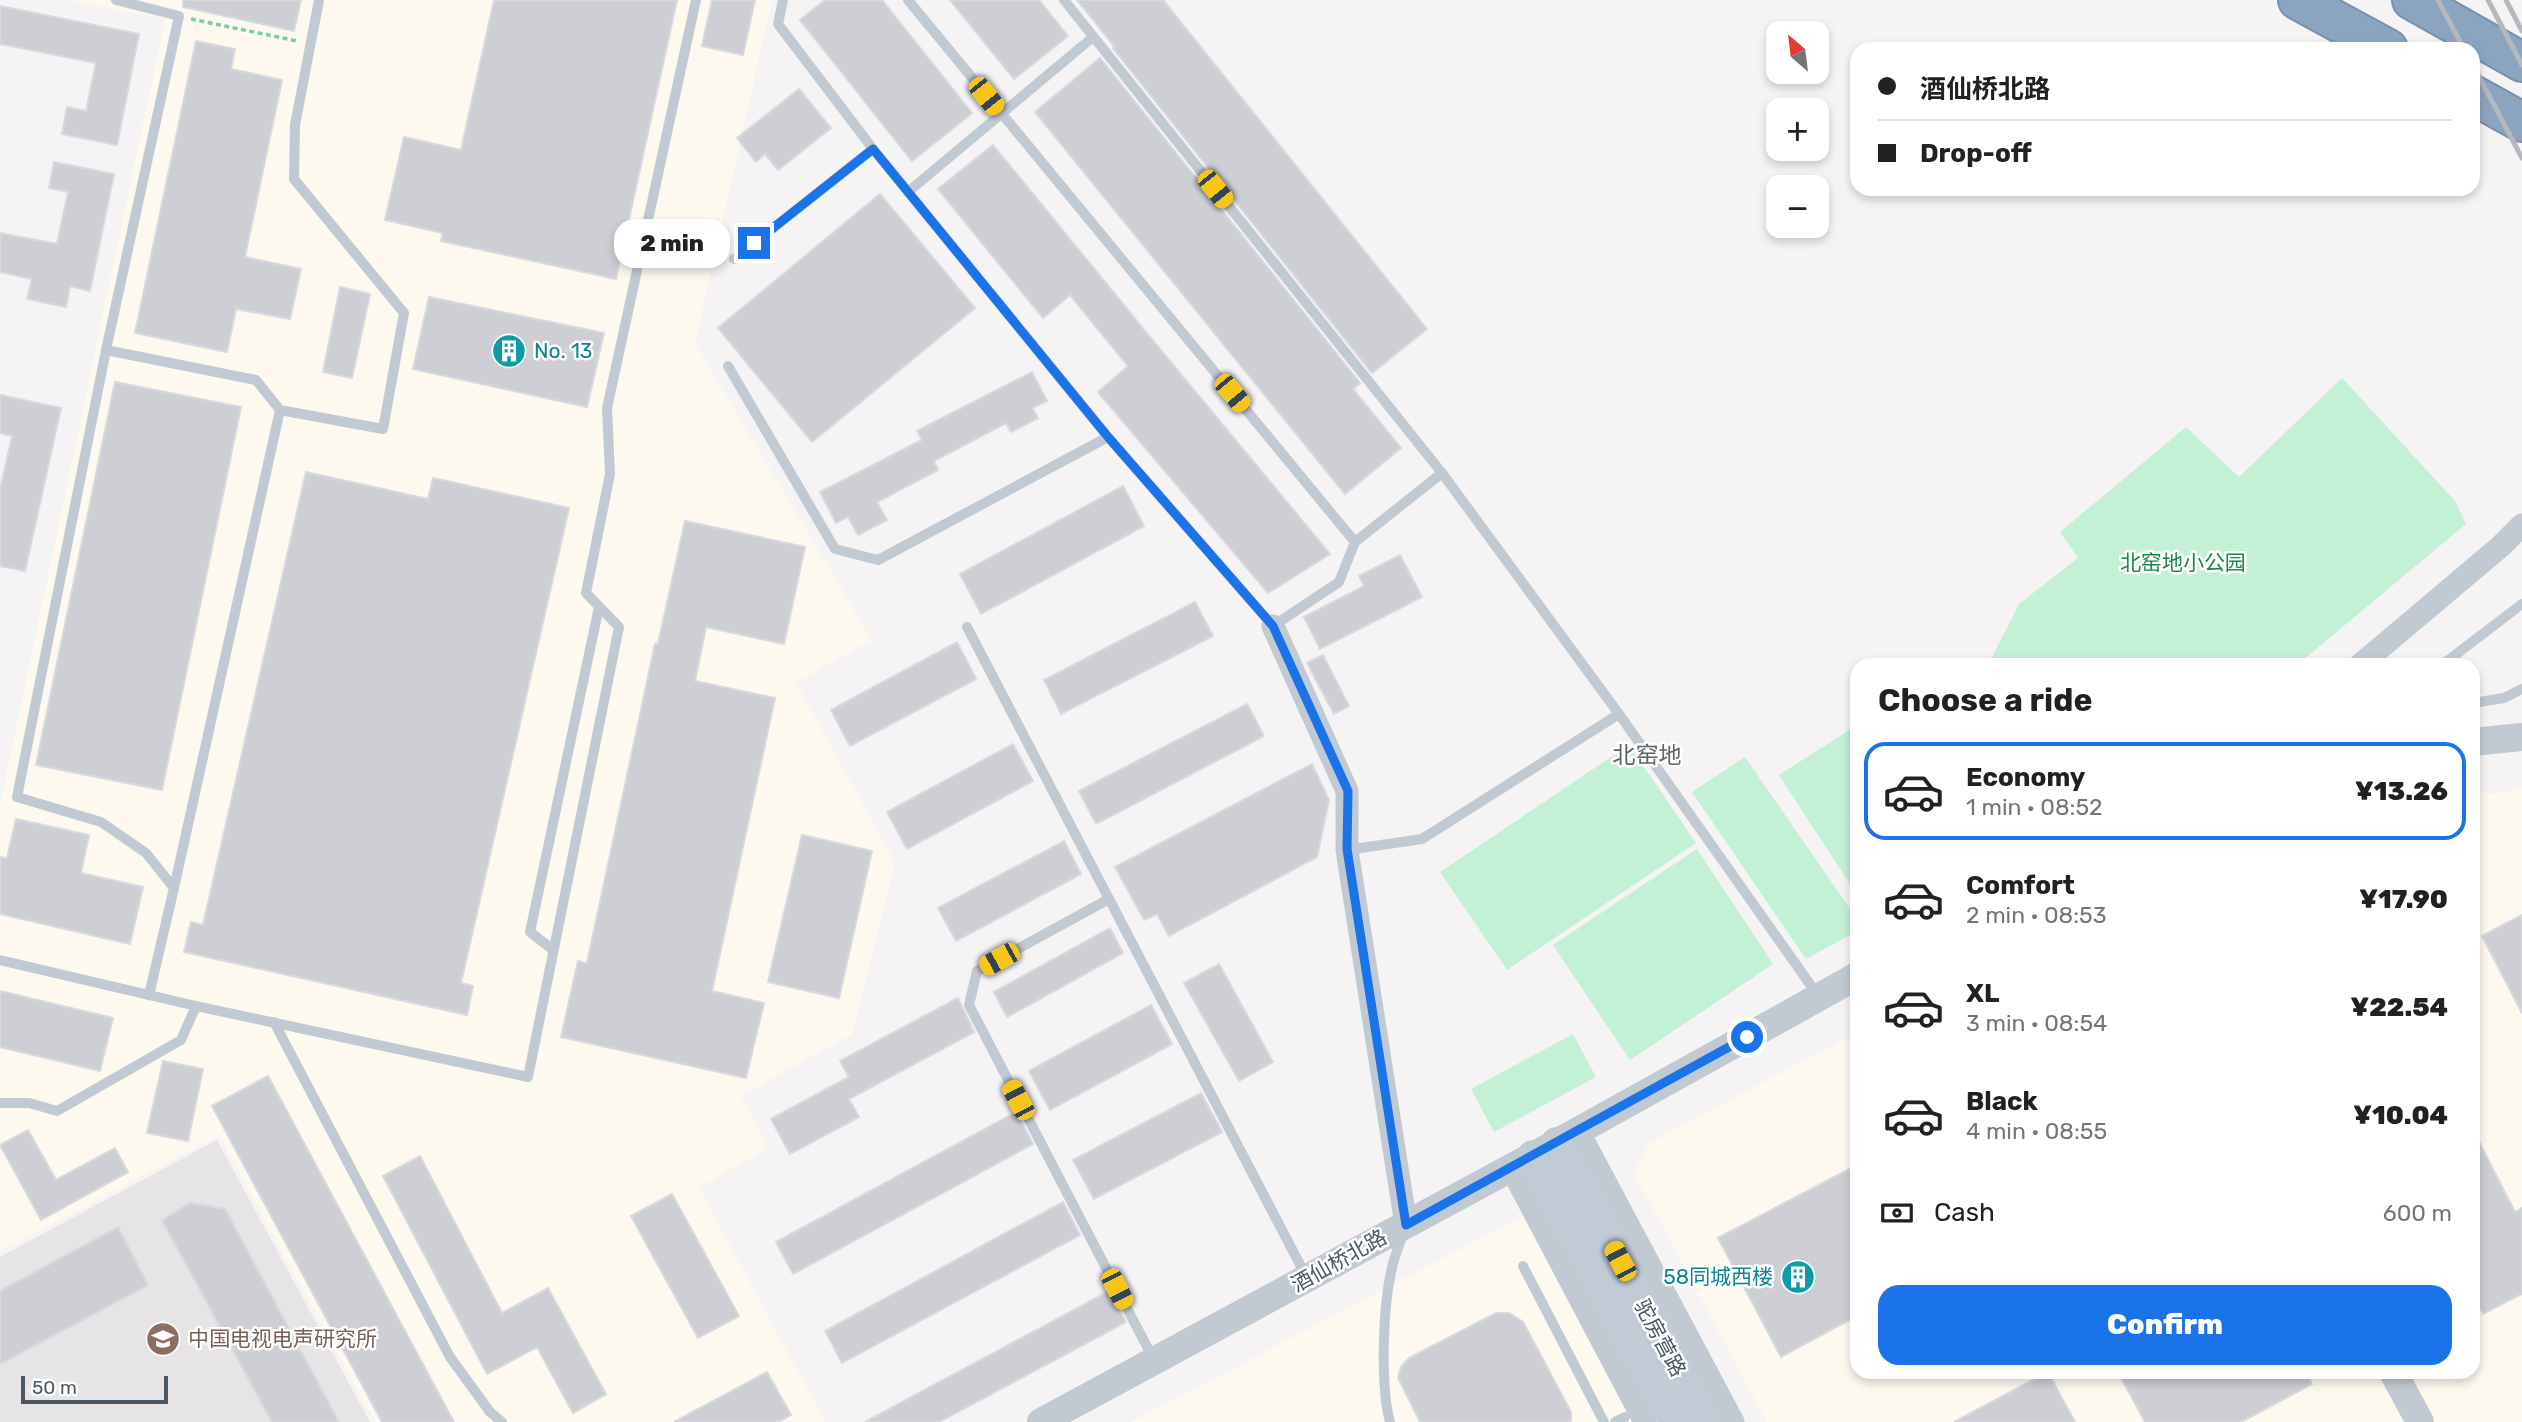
<!DOCTYPE html>
<html lang="en">
<head>
<meta charset="utf-8">
<style>
  body { margin:0; font-family:Rubik,"Noto Sans SC",sans-serif; background:#f6f6f6; color:#202124; height:100vh; display:flex; flex-direction:column; font-size:26px; white-space:nowrap }
  * { box-sizing:border-box; margin:0 }
  p { font-size:23px; color:#757577 }
  .icon { flex:none; width:38px; height:38px; fill:none; stroke:currentColor; stroke-width:2; stroke-linecap:round; stroke-linejoin:round }
  .map { position:relative; flex:1; overflow:hidden }
  .drawer { position:absolute; left:1850px; top:658px; width:630px; height:721px; display:flex; flex-direction:column; background:#fff; border-radius:21px; box-shadow:0 4px 10px #0003 }
  .drawer>* { flex:none }
  .hud { position:absolute; left:1850px; top:42px; width:630px; height:154px; border-radius:21px; box-shadow:0 4px 10px #0003; display:grid; align-content:center; height:154px; padding:0 28px; background:#fff }
  .needle { width:46px; rotate:332deg }
  .buttons { position:absolute; left:1766px; top:21px; display:grid; gap:14px }
  .buttons a { display:grid; place-items:center; width:63px; height:63px; border-radius:14px; background:#fff; box-shadow:0 4px 10px #0003; font-size:35px }
  .scale { position:absolute; left:21px; bottom:18px; width:147px; box-sizing:border-box; padding-left:7px; border:4px solid #4a5661; border-top:0; font-size:19px; line-height:24px; white-space:nowrap; color:#4a5661; -webkit-text-stroke:5px #fff; paint-order:stroke }
  .end { position:absolute; width:32px; height:32px; margin:-16px; border:9px solid #1a73e8; background:#fff; box-shadow:0 0 0 4px #fff }
  .from { border-radius:50% }
  .bubble { position:absolute; height:49px; border-radius:21px; background:#fff; box-shadow:0 4px 10px #0003; font-size:23px; font-weight:800; line-height:49px; text-align:center }
  .car { position:absolute; width:21px; height:42px; margin:-21px -10px; border-radius:9px; box-shadow:0 0 5px 2px #0007; background:linear-gradient(#f5c518 24%,#345 0 40%,#f5c518 0 76%,#345 0 86%,#f5c518 0) }
  .hud b { display:flex; align-items:center; gap:24px; height:66px; font-size:26px }
  .hud b+b { border-top:2px solid #e0e0e0 }
  .hud i { width:18px; height:18px; background:#202124 }
  ul { padding:0; list-style:none }
  li { display:flex; align-items:center; gap:21px; height:98px; margin:0 14px 10px; padding:0 14px; border:4px solid transparent; border-radius:21px }
  li div { flex:1 }
  li b { display:block; font-size:26px }
  li em { font-style:normal; font-weight:800 }
  li.selected { border-color:#1a73e8 }
  li>.icon { width:63px; height:63px; stroke-width:1.5 }
  h2 { padding:0 28px; font-size:32px; line-height:84px }
  .pay { display:flex; align-items:center; gap:18px; height:77px; padding:0 28px; font-size:26px }
  .pay p { margin-inline-start:auto }
  .cta { display:flex; gap:14px; margin-top:auto; padding:14px 28px }
  .cta a { flex:1; height:80px; border-radius:21px; background:#1a73e8; color:#fff; font-size:28px; font-weight:800; line-height:80px; text-align:center }
  .map>svg:first-child { display:block }
  .commercial { fill:#fdf9ef }
  .education { fill:#e6e4e5 }
  .green { fill:#c3f1d5 }
  .building { fill:#cdcfd5; stroke:#d7d9de; stroke-width:2 }
  .lines { fill:none; stroke-linecap:round; stroke-linejoin:round }
  .motorway-casing { stroke:#7690ad; stroke-width:42 }
  .path { stroke:#7ad0a6; stroke-width:3.5; stroke-dasharray:5 3.5; stroke-linecap:butt }
  .service { stroke:#c1cad2; stroke-width:10 }
  .minor { stroke:#c1cad2; stroke-width:23 }
  .tertiary { stroke:#c1cad2; stroke-width:28 }
  .secondary { stroke:#c1cbd6; stroke-width:32 }
  .motorway { stroke:#8ba5c1; stroke-width:38 }
  .rail { stroke:#b5b8bd; stroke-width:5 }
  .route { stroke:#1a73e8; stroke-width:9 }
  .labels { text-anchor:middle; stroke-width:5; stroke-linejoin:round; paint-order:stroke }
  .culture-label { font-size:21px; fill:#0d838f; stroke:#fff; text-anchor:start }
  .park-label { font-size:21px; fill:#17864f; stroke:#fff }
  .street-label { font-size:21px; fill:#4a5661; stroke:#fff }
  .education-label { font-size:21px; fill:#785e54; stroke:#fff; text-anchor:start }
  .neighbourhood-label { font-size:23px; fill:#5f6368; stroke:#fff }
</style>
</head>
<body>
<div class="map">
<svg width="2522" height="1422" viewBox="0 0 2522 1422">
  <rect width="100%" height="100%" fill="#f5f3f3"/>
  <!-- commercial -->
  <g class="commercial">
    <polygon points="68,0 772,0 695,344 872,640 796,683 895,862 852,1034 741,1096 768,1148 699,1188 825,1422 375,1422 219,1135 0,1252 0,804 165,19"/>
    <polygon points="2522,788 2522,1422 1767,1422 1634,1173 1648,1144 1857,1032 1857,1372 2473,1372 2473,791 2493,794"/>
    <polygon points="1527,1214 1638,1422 1131,1422"/>
  </g>
  <!-- education -->
  <polygon class="education" points="217,1140 370,1422 0,1422 0,1257"/>
  <!-- green -->
  <g class="green">
    <polygon points="2342,378 2455,501 2466,524 2297,665 1988,665 2019,604 2078,558 2060,532 2186,427 2239,477"/>
    <polygon points="1857,725 1857,895 1779,775"/>
    <polygon points="1629,745 1696,843 1507,970 1440,872"/>
    <polygon points="1745,757 1857,919 1857,931 1806,959 1692,792"/>
    <polygon points="1697,849 1773,964 1630,1060 1553,945"/>
    <polygon points="1573,1034 1596,1077 1494,1132 1471,1089"/>
  </g>
  <!-- building -->
  <g class="building">
    <polygon points="183,0 301,0 294,31 183,7"/>
    <polygon points="494,0 677,0 616,279 441,241 443,233 385,220 404,137 461,150"/>
    <polygon points="712,0 755,0 743,55 702,46"/>
    <polygon points="825,0 882,0 972,113 912,161 800,20"/>
    <polygon points="950,0 1039,0 1068,36 1014,79"/>
    <polygon points="1077,0 1163,0 1427,329 1372,373 1113,48 1115,47"/>
    <polygon points="0,6 139,34 117,145 62,134 67,107 86,111 96,63 0,44"/>
    <polygon points="196,41 235,49 231,69 282,80 245,257 301,269 290,319 236,309 227,352 135,333"/>
    <polygon points="1100,58 1360,383 1353,389 1401,448 1345,494 1035,112"/>
    <polygon points="799,89 831,128 778,170 765,154 756,162 737,138"/>
    <polygon points="993,145 1155,343 1330,554 1268,593 1098,392 1128,366 1070,295 1043,318 938,189"/>
    <polygon points="54,162 114,174 90,291 70,286 66,307 27,299 32,279 0,272 0,233 57,244 68,192 49,188"/>
    <polygon points="880,194 975,308 812,442 718,328"/>
    <polygon points="340,287 370,294 352,378 323,372"/>
    <polygon points="429,297 604,333 587,407 413,369"/>
    <polygon points="1032,372 1047,401 1032,408 1038,418 1011,432 1006,423 934,461 938,470 877,502 887,520 858,535 848,517 836,523 820,492 922,440 917,431"/>
    <polygon points="115,382 241,407 162,790 36,765"/>
    <polygon points="0,395 61,408 25,571 0,566 0,490 12,436 0,433"/>
    <polygon points="306,472 428,499 433,478 569,508 461,983 473,986 467,1015 184,952 191,922 203,925"/>
    <polygon points="1123,486 1144,526 981,614 960,574"/>
    <polygon points="685,521 805,547 784,644 706,627 695,681 775,698 712,991 764,1003 746,1078 561,1037 578,961 587,963 655,644 658,644"/>
    <polygon points="1400,555 1422,597 1320,649 1304,617 1364,586 1359,576"/>
    <polygon points="1195,602 1213,636 1061,714 1044,680"/>
    <polygon points="957,642 976,679 850,746 831,710"/>
    <polygon points="1323,655 1349,706 1334,714 1307,663"/>
    <polygon points="1247,704 1264,736 1096,824 1079,791"/>
    <polygon points="1013,744 1033,781 907,849 887,812"/>
    <polygon points="1312,764 1329,800 1317,857 1169,936 1157,914 1144,920 1115,867"/>
    <polygon points="16,819 89,835 81,873 143,887 130,944 0,914 0,857 7,858"/>
    <polygon points="802,835 872,851 839,998 768,982"/>
    <polygon points="1064,841 1081,874 956,941 938,908"/>
    <polygon points="2522,915 2522,1013 2482,936"/>
    <polygon points="1110,928 1123,953 1007,1017 994,992"/>
    <polygon points="1219,964 1273,1062 1239,1081 1184,983"/>
    <polygon points="0,991 113,1018 100,1071 0,1047"/>
    <polygon points="958,998 974,1032 849,1099 859,1117 790,1154 771,1119 849,1077 840,1061"/>
    <polygon points="1151,1005 1172,1044 1050,1110 1029,1071"/>
    <polygon points="163,1061 203,1069 188,1141 147,1133"/>
    <polygon points="268,1076 454,1422 382,1422 212,1106"/>
    <polygon points="1201,1093 1222,1132 1094,1199 1073,1160"/>
    <polygon points="1016,1112 1033,1144 793,1274 776,1242"/>
    <polygon points="28,1130 56,1180 115,1148 128,1172 41,1220 0,1145"/>
    <polygon points="2473,1130 2515,1212 2522,1208 2522,1294 2483,1314 2473,1295"/>
    <polygon points="420,1156 502,1313 548,1288 606,1394 573,1413 537,1347 487,1374 383,1176"/>
    <polygon points="1857,1165 1857,1316 1781,1357 1718,1238"/>
    <polygon points="672,1194 739,1316 698,1338 631,1216"/>
    <polygon points="1063,1202 1080,1235 842,1363 825,1331"/>
    <polygon points="190,1203 225,1209 339,1422 272,1422 162,1220"/>
    <polygon points="118,1227 148,1285 0,1364 0,1291"/>
    <polygon points="1109,1291 1126,1322 939,1422 865,1422"/>
    <polygon points="1496,1313 1509,1313 1523,1322 1571,1412 1571,1422 1420,1422 1398,1378 1401,1367 1409,1358"/>
    <polygon points="767,1372 791,1415 778,1422 674,1422"/>
    <polygon points="2048,1372 2075,1422 1954,1422"/>
    <polygon points="2118,1372 2305,1372 2312,1384 2241,1422 2145,1422"/>
  </g>
  <g class="lines">
    <!-- motorway casing -->
    <g class="motorway-casing">
      <g id="motorway">
        <polyline points="2298,0 2388,49"/>
        <polyline points="2412,0 2522,62"/>
        <polyline points="2473,95 2522,122"/>
      </g>
    </g>
    <!-- path -->
    <polyline class="path" points="191,19 297,41"/>
    <!-- service -->
    <g class="service">
      <polyline points="116,0 179,16 106,350 17,797 101,822 146,853 174,888 149,995"/>
      <polyline points="783,0 778,24 873,149 1108,437 1273,626 1339,582 1355,542 1442,473"/>
      <polyline points="908,0 1355,542"/>
      <polyline points="1064,0 1442,473 1619,714 1819,997"/>
      <polyline points="908,192 1093,37"/>
      <polyline points="734,259 873,149"/>
      <polyline points="106,350 256,380 280,410 383,429 404,313 294,179 295,125 319,0"/>
      <polyline points="728,366 835,549 878,560 1108,437"/>
      <polyline points="967,627 1306,1276"/>
      <polyline points="2442,665 2522,604"/>
      <polyline points="2473,703 2504,698 2522,689"/>
      <polyline points="1347,850 1422,839 1619,714"/>
      <polyline points="174,888 280,410"/>
      <polyline points="1109,899 977,971 969,1005 1154,1360"/>
      <polyline points="553,950 530,932 599,607"/>
      <polyline points="0,960 196,1006 528,1077 619,627 586,593 610,474 607,408 696,0"/>
      <polyline points="274,1022 450,1357 490,1412 502,1422"/>
      <polyline points="0,1103 29,1103 57,1111 181,1040 196,1006"/>
      <polyline points="1523,1266 1604,1422"/>
      <path d="M1390 1422C1380 1386 1383 1305 1392 1268 1394 1256 1400 1244 1404 1232"/>
      <polyline points="1615,1422 1625,1417"/>
    </g>
    <!-- minor -->
    <g class="minor">
      <polyline points="1273,626 1347,791 1347,850 1406,1225"/>
      <polyline points="2360,665 2501,546 2522,525"/>
      <polyline points="1578,1131 1733,1422"/>
      <polyline points="1511,1168 1645,1422"/>
    </g>
    <!-- tertiary -->
    <g class="tertiary">
      <polyline points="2473,742 2522,737"/>
      <polyline points="2393,1372 2420,1422"/>
      <polyline points="1041,1422 1533,1156 1857,976"/>
    </g>
    <!-- secondary -->
    <g class="secondary">
      <polyline points="1557,1143 1705,1422"/>
      <polyline points="1533,1156 1675,1422"/>
    </g>
    <!-- motorway -->
    <use href="#motorway" class="motorway"/>
    <!-- rail -->
    <g class="rail">
      <polyline points="2438,0 2464,49"/>
      <polyline points="2488,0 2522,65"/>
      <polyline points="2506,0 2522,31"/>
      <polyline points="2473,65 2522,158"/>
    </g>
  </g>
  <g class="lines">
    <!-- route -->
    <polyline class="route" points="754,243 873,149 1108,437 1273,626 1348,791 1347,849 1406,1225 1747,1037"/>
  </g>
  <!-- icons -->
  <defs>
    <g id="building-disc" transform="scale(1.75)"><circle r="9.5" fill="#0f9aa8" stroke="#fff"/><path d="M-4-6H4V6H1V3H-1V6H-4ZM-2.5-4.3h1.7v1.8h-1.7ZM.8-4.3h1.7v1.8H.8ZM-2.5-1h1.7V.8h-1.7ZM.8-1h1.7V.8H.8Z" fill="#fff"/></g>
    <g id="university-disc" transform="scale(1.75)"><circle r="9.5" fill="#8d6e63" stroke="#fff"/><path d="M0-5L7-2L0 1L-7-2ZM-4 1L0 2.5L4 1V4Q0 6-4 4Z" fill="#fff"/></g>
  </defs>
  <g fill-rule="evenodd">
    <use href="#building-disc" x="509" y="351"/>
    <use href="#building-disc" x="1798" y="1277"/>
    <use href="#university-disc" x="163" y="1339"/>
  </g>
  <g class="labels">
    <!-- culture labels -->
    <g class="culture-label">
      <text x="534" y="358">No. 13</text>
      <text x="1773" y="1284" text-anchor="end">58同城西楼</text>
    </g>
    <!-- park labels -->
    <g class="park-label">
      <text x="2183" y="570">北窑地小公园</text>
    </g>
    <!-- street labels -->
    <g class="street-label">
      <text transform="translate(1339 1261) rotate(-29)" y="7">酒仙桥北路</text>
      <text transform="translate(1660 1338) rotate(62)" y="7">驼房营路</text>
    </g>
    <!-- education labels -->
    <g class="education-label">
      <text x="188" y="1346">中国电视电声研究所</text>
    </g>
    <!-- neighbourhood labels -->
    <g class="neighbourhood-label">
      <text x="1647" y="763">北窑地</text>
    </g>
  </g>
</svg>
<div class="buttons">
<a><svg class="needle" viewBox="-14 -14 28 28"><path d="M0-13l5 13h-10z" fill="#e53935"/><path d="M0 13l5-13h-10z" fill="#757577"/></svg></a>
<a>+</a>
<a>−</a>
</div>
<div class="scale">50 m</div>
<i class="end from" style="left:1747px;top:1037px"></i>
<i class="end" style="left:754px;top:243px"></i>
<div class="bubble" style="left:614px;top:219px;width:116px">2 min</div>
<i class="car" style="left:986px;top:96px;rotate:141deg"></i>
<i class="car" style="left:1215px;top:189px;rotate:141deg"></i>
<i class="car" style="left:1232px;top:393px;rotate:140deg"></i>
<i class="car" style="left:999px;top:959px;rotate:241deg"></i>
<i class="car" style="left:1018px;top:1100px;rotate:332deg"></i>
<i class="car" style="left:1620px;top:1261px;rotate:332deg"></i>
<i class="car" style="left:1117px;top:1289px;rotate:153deg"></i>
<div class="hud">
<b><i class="from"></i>酒仙桥北路</b>
<b><i></i>Drop-off</b>
</div>
<section class="drawer">
<h2>Choose a ride</h2>
<ul>
<li class="selected"><svg class="icon" aria-label="car" viewBox="0 0 24 24"><path d="M5 17H2v-5l4-1 3-4h7l3 4 3 1v5h-3M9 17h6M6 11h13"/><circle cx="7" cy="17" r="2"/><circle cx="17" cy="17" r="2"/></svg><div><b>Economy</b><p>1 min · 08:52</p></div><em>¥13.26</em></li>
<li><svg class="icon" aria-label="car" viewBox="0 0 24 24"><path d="M5 17H2v-5l4-1 3-4h7l3 4 3 1v5h-3M9 17h6M6 11h13"/><circle cx="7" cy="17" r="2"/><circle cx="17" cy="17" r="2"/></svg><div><b>Comfort</b><p>2 min · 08:53</p></div><em>¥17.90</em></li>
<li><svg class="icon" aria-label="car" viewBox="0 0 24 24"><path d="M5 17H2v-5l4-1 3-4h7l3 4 3 1v5h-3M9 17h6M6 11h13"/><circle cx="7" cy="17" r="2"/><circle cx="17" cy="17" r="2"/></svg><div><b>XL</b><p>3 min · 08:54</p></div><em>¥22.54</em></li>
<li><svg class="icon" aria-label="car" viewBox="0 0 24 24"><path d="M5 17H2v-5l4-1 3-4h7l3 4 3 1v5h-3M9 17h6M6 11h13"/><circle cx="7" cy="17" r="2"/><circle cx="17" cy="17" r="2"/></svg><div><b>Black</b><p>4 min · 08:55</p></div><em>¥10.04</em></li>
</ul>
<div class="pay"><svg class="icon" aria-label="cash" viewBox="0 0 24 24"><path d="M3 7h18v10H3z"/><circle cx="12" cy="12" r="2"/></svg>Cash<p>600 m</p></div>
<div class="cta"><a>Confirm</a></div>
</section>
</div>
</body>
</html>
